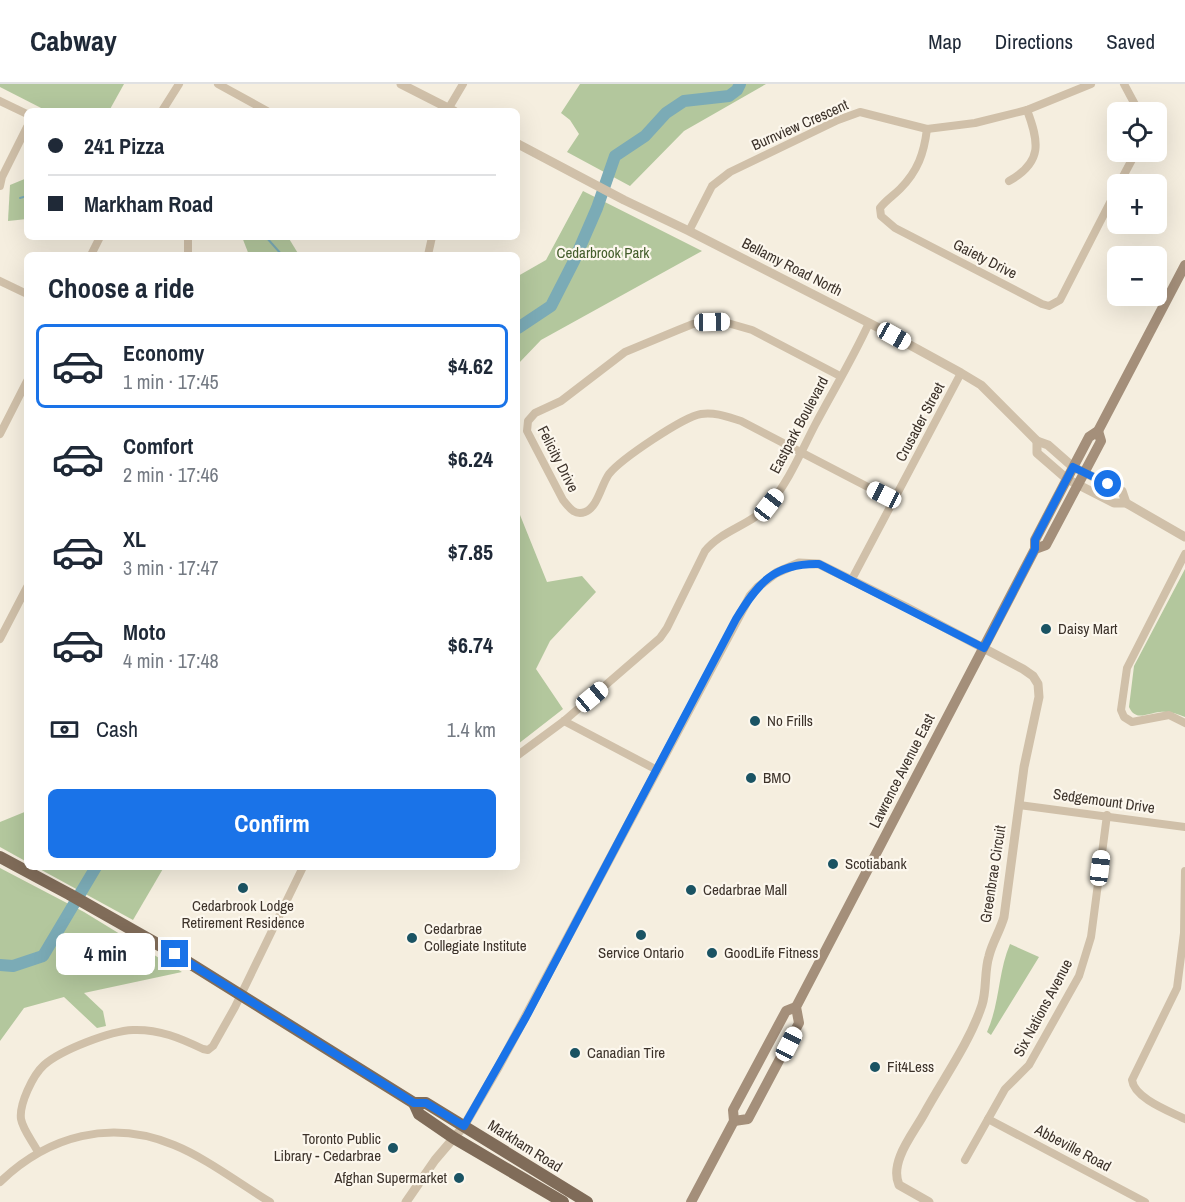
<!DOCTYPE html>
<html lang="en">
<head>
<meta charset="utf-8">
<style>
  body { margin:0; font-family:"Archivo Narrow",sans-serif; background:#f6f6f7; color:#1f2937; height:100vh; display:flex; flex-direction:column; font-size:22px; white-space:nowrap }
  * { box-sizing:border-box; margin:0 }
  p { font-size:20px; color:#747a83 }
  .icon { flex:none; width:33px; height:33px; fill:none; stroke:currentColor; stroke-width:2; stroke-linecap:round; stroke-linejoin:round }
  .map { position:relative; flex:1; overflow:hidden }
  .details { position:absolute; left:24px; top:168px; width:496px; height:618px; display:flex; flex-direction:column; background:#fff; border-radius:9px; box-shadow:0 6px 24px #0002 }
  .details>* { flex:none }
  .guide { position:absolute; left:24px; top:24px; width:496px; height:132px; border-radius:9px; box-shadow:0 6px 24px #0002; display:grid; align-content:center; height:132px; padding:0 24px; background:#fff }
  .fabs { position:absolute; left:1107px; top:18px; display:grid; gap:12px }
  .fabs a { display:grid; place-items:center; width:60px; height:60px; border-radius:9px; background:#fff; box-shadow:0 6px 24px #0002; font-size:30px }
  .end { position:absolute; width:27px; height:27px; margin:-14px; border:8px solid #1a73e8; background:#fff; box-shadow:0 0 0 3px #fff }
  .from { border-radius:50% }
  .bubble { position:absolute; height:42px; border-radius:9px; background:#fff; box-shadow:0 6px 24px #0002; font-size:20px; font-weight:700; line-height:42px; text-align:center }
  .car { position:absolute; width:18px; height:36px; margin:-18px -9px; border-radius:8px; box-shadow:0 0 4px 2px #0007; background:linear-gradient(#fff 24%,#345 0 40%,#fff 0 76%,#345 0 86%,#fff 0) }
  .guide b { display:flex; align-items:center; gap:21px; height:57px; font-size:22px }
  .guide b+b { border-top:2px solid #e0e1e3 }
  .guide i { width:15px; height:15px; background:#1f2937 }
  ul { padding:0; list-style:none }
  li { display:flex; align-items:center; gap:18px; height:84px; margin:0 12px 9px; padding:0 12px; border:3px solid transparent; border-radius:9px }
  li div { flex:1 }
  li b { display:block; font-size:22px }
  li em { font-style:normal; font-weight:700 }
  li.active { border-color:#1a73e8 }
  li>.icon { width:54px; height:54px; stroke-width:1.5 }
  h2 { padding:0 24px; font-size:27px; line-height:72px }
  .pay { display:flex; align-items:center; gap:15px; height:66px; padding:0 24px; font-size:22px }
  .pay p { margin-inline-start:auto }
  .cta { display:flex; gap:12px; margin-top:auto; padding:12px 24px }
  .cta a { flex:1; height:69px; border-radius:9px; background:#1a73e8; color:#fff; font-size:24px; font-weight:700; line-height:69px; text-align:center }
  header { display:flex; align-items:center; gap:36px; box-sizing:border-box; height:84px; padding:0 30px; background:#fff; border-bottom:2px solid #e0e1e3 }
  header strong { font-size:28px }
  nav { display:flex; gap:33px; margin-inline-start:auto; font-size:21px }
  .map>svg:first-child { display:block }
  .green { fill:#b3c79d }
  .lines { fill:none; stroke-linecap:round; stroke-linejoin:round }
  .stream { stroke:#7babb6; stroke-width:2 }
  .river { stroke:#7babb6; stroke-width:12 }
  .minor { stroke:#d0c0a9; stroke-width:8 }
  .tertiary { stroke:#d0c0a9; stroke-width:9 }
  .secondary { stroke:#a48f7a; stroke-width:10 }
  .primary { stroke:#806c59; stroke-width:12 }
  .route { stroke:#1a73e8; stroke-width:8 }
  .poi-dot { fill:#1a5363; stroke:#fcf7ed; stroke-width:2 }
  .labels { text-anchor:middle; stroke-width:4.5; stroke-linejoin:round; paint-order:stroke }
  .street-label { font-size:15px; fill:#3c322a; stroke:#fcf7ed }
  .park-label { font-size:15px; fill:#435d2b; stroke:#fcf7ed }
  .poi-label { font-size:15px; fill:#3c322a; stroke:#fcf7ed; text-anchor:start }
</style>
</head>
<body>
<header>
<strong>Cabway</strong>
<nav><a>Map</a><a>Directions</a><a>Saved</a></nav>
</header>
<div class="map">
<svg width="1185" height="1118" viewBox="0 0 1185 1118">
  <rect width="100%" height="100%" fill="#f5eedf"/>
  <!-- green -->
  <g class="green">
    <polygon points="0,0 124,0 109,27 47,27 0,3"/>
    <polygon points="580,0 766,0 684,47 630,102 567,68 579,50 570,36 561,29"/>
    <polygon points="27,94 27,135 8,137 10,101"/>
    <polygon points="583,107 702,167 541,256 518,280 518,192 546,176"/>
    <polygon points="242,153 288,153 299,171 249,171"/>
    <polygon points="518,426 547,498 582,492 596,508 550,557 536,585 563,625 518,660"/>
    <path d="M1185 485V633C1177 630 1169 627 1160 628 1147 629 1136 638 1129 623L1134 582Z"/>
    <polygon points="27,727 27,778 0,763 0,738"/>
    <polygon points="36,783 164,783 133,836"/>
    <polygon points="0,784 84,828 182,888 84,909 103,927 106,942 97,944 64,913 24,924 0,957"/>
    <path d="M1010 860 1039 873 991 951 987 948C1000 919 998 888 1010 860Z"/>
  </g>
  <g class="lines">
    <!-- stream -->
    <g class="stream">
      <polyline points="20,114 27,112"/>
      <polyline points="266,153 282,171"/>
    </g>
    <!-- river -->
    <g class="river">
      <polyline points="518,244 551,222 574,177 597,124 615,72 645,52 666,29 684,17 729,12 737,6 740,0"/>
      <polyline points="0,881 13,882 43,872 96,783"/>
    </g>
    <!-- minor -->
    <g class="minor">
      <polyline points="218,0 267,27"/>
      <polyline points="1124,0 1139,28"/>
      <polyline points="0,17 27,30"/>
      <polyline points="162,27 179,0"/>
      <polyline points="447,27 463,0"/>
      <path d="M927 45C924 69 918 87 900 105 893 112 886 116 880 124L881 132 895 144 1042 220 1049 222 1060 216 1118 103"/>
      <path d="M1009 97C1043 78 1039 58 1027 26"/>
      <polyline points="1119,100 1136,68"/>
      <polyline points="0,102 2,93 27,43"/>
      <polyline points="689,147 712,102 730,88 838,36 860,28 927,45 975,39 1027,26 1091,0"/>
      <polyline points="188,153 188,171"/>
      <polyline points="91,171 100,153"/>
      <polyline points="428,171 432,153"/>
      <polyline points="0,197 27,210"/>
      <path d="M840 292 752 246 724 238 693 240 678 246 625 268 561 317 535 329 528 337 527 347 563 416C569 423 574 432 585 428 598 423 601 401 609 390 621 375 683 333 701 330 716 328 728 333 741 337L893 416"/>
      <polyline points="0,350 27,297"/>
      <polyline points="1185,470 1127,584 1121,626 1124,633 1132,638 1169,631 1185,639"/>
      <polyline points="852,495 961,289"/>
      <polyline points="0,555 27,503"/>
      <polyline points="564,637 657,686"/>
      <path d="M518 671 564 637 660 554 667 544 705 467C722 446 751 441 768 422 788 399 801 368 815 341 833 307 853 274 869 239"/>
      <polyline points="1019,721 1185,743"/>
      <path d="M1185 787 1184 849 1177 904 1132 996C1134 1014 1169 1027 1185 1035"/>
      <polyline points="988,1035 1145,1118"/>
      <path d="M38 1068C33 1058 23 1046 21 1035 19 1020 33 991 44 981 61 966 110 947 133 946 159 945 180 954 203 965L208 966 213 962 235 923 303 783"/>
      <polyline points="965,1076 1005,1005 1029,981 1079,892 1091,853 1107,731"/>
      <path d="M0 1098C49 1051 111 1035 174 1061 206 1074 240 1100 270 1118"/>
    </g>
    <!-- tertiary -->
    <g class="tertiary">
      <polyline points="401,0 454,27"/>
      <polyline points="518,60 624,116 689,147 877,243 961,289 981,301 1037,357 1048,361 1073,383 1122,407 1126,419"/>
      <polyline points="1037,357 1037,369 1067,395 1114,419 1126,419 1185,453"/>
      <path d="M406 1118 435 1076 464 1042 499 982 750 512 758 503 776 489 799 479 819 480 906 523 1023 585 1033 592 1038 600 1039 613 1024 683 1004 833C1000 847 992 859 989 872 984 888 987 905 982 921 969 960 943 995 924 1030 913 1050 889 1078 899 1101L929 1118"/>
    </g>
    <!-- secondary -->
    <g class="secondary">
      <polyline points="1035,465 1046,461 1101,357 1098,347"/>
      <polyline points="734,1037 748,1035 799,939 796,923 1035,465 1035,456 1089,353 1098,347 1185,181"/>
      <polyline points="691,1118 734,1037 733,1026 786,927 796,923"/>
    </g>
    <!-- primary -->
    <g class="primary">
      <polyline points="0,773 69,810 175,870 414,1019 426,1019 587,1118"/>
      <polyline points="414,1019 419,1030 454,1054 563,1118"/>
    </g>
  </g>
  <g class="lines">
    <!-- route -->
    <path class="route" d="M175 870 414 1019H426L464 1042 526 933 736 535C758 499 774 479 819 480L984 564 1035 465V456L1073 383 1108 400"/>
  </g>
  <!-- markers -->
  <g class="poi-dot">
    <circle cx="1046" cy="545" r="6"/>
    <circle cx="755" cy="637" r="6"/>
    <circle cx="751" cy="694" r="6"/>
    <circle cx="833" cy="780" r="6"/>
    <circle cx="243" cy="804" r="6"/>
    <circle cx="691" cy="806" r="6"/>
    <circle cx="641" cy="851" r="6"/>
    <circle cx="412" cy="854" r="6"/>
    <circle cx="712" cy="869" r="6"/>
    <circle cx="575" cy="969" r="6"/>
    <circle cx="875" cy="983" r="6"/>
    <circle cx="393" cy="1064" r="6"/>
    <circle cx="459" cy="1094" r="6"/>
  </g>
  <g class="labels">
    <!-- street labels -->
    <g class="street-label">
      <text transform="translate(800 41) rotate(-24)" y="5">Burnview Crescent</text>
      <text transform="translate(985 175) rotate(27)" y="5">Gaiety Drive</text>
      <text transform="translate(792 183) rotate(27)" y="5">Bellamy Road North</text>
      <text transform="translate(920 338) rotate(-62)" y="5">Crusader Street</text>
      <text transform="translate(799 341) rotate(-62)" y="5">Eastpark Boulevard</text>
      <text transform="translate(558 375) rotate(63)" y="5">Felicity Drive</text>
      <text transform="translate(902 687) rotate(-63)" y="5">Lawrence Avenue East</text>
      <text transform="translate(1104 717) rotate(8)" y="5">Sedgemount Drive</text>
      <text transform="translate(993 790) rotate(-81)" y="5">Greenbrae Circuit</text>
      <text transform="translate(1043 924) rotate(-62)" y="5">Six Nations Avenue</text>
      <text transform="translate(525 1062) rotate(32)" y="5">Markham Road</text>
      <text transform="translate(1073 1064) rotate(28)" y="5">Abbeville Road</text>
    </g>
    <!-- park labels -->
    <g class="park-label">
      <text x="603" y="174">Cedarbrook Park</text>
    </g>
    <!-- poi labels -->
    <g class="poi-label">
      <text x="1058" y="550">Daisy Mart</text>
      <text x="767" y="642">No Frills</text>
      <text x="763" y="699">BMO</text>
      <text x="845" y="785">Scotiabank</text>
      <text x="703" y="811">Cedarbrae Mall</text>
      <text x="243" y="827" text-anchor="middle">Cedarbrook Lodge<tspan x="243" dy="17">Retirement Residence</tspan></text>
      <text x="424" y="850">Cedarbrae<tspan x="424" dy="17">Collegiate Institute</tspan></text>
      <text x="641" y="874" text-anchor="middle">Service Ontario</text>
      <text x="724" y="874">GoodLife Fitness</text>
      <text x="587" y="974">Canadian Tire</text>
      <text x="887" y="988">Fit4Less</text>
      <text x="381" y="1060" text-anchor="end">Toronto Public<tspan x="381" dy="17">Library - Cedarbrae</tspan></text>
      <text x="447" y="1099" text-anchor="end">Afghan Supermarket</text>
    </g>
  </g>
</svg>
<div class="fabs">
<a><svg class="icon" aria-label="locate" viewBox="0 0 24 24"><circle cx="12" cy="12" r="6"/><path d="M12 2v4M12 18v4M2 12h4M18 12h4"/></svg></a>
<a>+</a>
<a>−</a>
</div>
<i class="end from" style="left:1108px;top:400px"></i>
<i class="end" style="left:175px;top:870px"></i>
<div class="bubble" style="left:56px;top:849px;width:99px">4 min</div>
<i class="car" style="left:712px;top:238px;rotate:89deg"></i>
<i class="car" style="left:894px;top:252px;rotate:119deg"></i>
<i class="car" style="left:884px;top:411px;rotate:297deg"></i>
<i class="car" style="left:769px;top:421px;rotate:38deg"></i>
<i class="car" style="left:592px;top:613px;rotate:50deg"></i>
<i class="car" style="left:1100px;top:784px;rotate:7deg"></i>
<i class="car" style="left:789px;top:960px;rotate:27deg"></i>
<div class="guide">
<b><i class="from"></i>241 Pizza</b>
<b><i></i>Markham Road</b>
</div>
<section class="details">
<h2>Choose a ride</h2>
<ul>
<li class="active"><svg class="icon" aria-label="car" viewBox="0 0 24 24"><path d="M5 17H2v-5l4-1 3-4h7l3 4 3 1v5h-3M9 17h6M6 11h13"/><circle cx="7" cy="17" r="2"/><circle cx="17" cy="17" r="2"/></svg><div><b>Economy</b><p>1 min · 17:45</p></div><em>$4.62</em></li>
<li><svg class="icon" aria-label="car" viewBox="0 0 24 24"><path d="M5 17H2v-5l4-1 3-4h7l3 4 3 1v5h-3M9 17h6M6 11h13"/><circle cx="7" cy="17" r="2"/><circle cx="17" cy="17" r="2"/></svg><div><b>Comfort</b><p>2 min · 17:46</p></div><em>$6.24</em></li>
<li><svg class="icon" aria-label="car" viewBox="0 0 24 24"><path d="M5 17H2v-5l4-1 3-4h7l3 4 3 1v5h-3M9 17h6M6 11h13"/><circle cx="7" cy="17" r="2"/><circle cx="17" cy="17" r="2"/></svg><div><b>XL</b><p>3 min · 17:47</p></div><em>$7.85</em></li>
<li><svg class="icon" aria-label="car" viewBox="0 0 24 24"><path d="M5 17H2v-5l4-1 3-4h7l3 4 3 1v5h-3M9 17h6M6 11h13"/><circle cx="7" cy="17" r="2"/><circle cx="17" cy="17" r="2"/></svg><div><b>Moto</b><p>4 min · 17:48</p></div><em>$6.74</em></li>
</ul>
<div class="pay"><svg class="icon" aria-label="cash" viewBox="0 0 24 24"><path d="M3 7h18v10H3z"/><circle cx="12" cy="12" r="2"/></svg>Cash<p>1.4 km</p></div>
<div class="cta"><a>Confirm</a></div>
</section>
</div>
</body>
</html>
